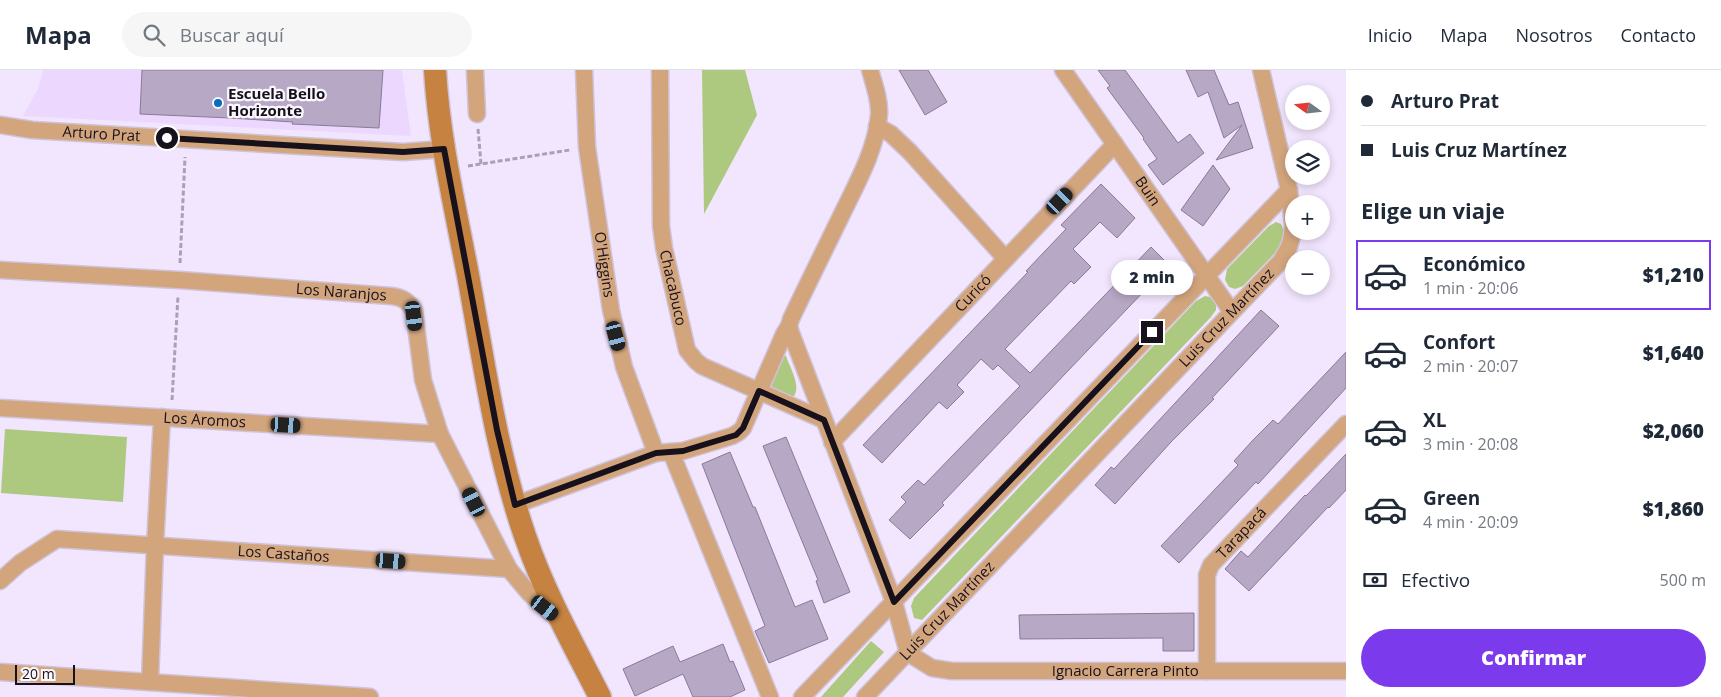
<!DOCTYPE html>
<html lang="es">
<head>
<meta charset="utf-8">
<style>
  body { margin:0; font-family:"Open Sans",sans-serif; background:#f6f6f7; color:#1f2937; height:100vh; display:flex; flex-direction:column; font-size:19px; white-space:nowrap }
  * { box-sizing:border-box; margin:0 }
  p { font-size:16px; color:#747a83 }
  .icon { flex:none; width:28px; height:28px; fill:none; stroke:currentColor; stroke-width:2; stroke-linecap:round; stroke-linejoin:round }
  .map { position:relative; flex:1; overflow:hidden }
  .sheet { display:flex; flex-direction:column; background:#fff; width:375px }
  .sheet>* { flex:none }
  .hud { display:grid; align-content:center; height:110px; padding:0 15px; background:#fff }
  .needle { width:32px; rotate:285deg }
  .buttons { position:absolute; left:1285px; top:15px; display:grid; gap:10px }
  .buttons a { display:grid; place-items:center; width:45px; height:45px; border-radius:50%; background:#fff; box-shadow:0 2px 8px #0003; font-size:25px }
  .scale { position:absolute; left:15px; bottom:12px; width:60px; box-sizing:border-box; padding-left:5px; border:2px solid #17111c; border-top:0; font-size:14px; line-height:18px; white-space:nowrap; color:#17111c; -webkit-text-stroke:4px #faf7fd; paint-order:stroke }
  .end { position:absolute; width:22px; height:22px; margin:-11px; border:6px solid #17111c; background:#fff; box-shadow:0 0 0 2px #fff }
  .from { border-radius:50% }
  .bubble { position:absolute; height:35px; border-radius:18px; background:#fff; box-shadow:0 2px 8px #0003; font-size:16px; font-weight:800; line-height:35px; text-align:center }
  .car { position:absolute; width:15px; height:30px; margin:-15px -8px; border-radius:6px; box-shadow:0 0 4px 1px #0007; background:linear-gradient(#222 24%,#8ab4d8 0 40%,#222 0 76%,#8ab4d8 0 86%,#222 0) }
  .hud b { display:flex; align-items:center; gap:18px; height:48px; font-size:19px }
  .hud b+b { border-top:1px solid #e0e1e3 }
  .hud i { width:12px; height:12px; background:#1f2937 }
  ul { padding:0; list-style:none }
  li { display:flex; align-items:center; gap:15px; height:70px; margin:0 10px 8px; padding:0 5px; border:2px solid transparent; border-radius:0px }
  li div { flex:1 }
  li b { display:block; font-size:19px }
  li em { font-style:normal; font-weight:800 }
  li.active { border-color:#7c3aed }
  li>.icon { width:45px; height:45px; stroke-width:1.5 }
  h2 { padding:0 15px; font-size:22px; line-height:60px }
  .pay { display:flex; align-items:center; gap:12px; height:55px; padding:0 15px; font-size:19px }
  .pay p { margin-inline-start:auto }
  .primary-button { display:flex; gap:10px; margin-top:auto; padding:10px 15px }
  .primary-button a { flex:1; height:58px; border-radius:30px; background:#7c3aed; color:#fff; font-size:20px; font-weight:800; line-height:58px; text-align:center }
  header { display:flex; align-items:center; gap:30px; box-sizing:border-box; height:70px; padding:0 25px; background:#fff; border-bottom:1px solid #e0e1e3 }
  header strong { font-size:24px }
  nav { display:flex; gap:28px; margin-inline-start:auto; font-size:18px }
  .search { width:350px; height:45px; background:#f6f6f7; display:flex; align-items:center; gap:12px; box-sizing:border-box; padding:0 18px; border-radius:28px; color:#747a83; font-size:19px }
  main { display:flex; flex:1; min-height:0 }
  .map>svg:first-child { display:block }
  .built { fill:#ecd8fe }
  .green { fill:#adc980 }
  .building { fill:#b7a8c6; stroke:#897a97 }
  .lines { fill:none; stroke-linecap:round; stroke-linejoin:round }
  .street-casing { stroke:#cfc3da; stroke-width:19 }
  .secondary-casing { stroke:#cfc3da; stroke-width:25 }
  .path { stroke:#aaa0b4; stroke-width:3; stroke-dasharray:5 2.5; stroke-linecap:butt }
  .street { stroke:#d3a57d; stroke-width:16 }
  .secondary { stroke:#c58240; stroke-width:22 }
  .route { stroke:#17111c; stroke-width:6 }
  .poi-dot { fill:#086eba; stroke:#faf7fd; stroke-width:2 }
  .labels { text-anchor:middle; stroke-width:4.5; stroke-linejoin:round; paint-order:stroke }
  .poi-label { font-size:15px; font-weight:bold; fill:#17111c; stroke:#faf7fd; text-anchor:start }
  .street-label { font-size:15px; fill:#17111c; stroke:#faf7fd }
</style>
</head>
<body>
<header>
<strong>Mapa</strong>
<div class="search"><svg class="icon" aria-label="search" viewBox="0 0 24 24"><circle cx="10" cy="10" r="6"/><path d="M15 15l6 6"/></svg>Buscar aquí</div>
<nav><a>Inicio</a><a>Mapa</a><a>Nosotros</a><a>Contacto</a></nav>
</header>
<main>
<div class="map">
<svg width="1346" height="627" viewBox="0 0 1346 627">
  <rect width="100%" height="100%" fill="#f2e5fe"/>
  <!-- built -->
  <polygon class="built" points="43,0 402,0 411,66 23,46 38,19"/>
  <!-- green -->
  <g class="green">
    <polygon points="702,0 745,0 757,45 704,144"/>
    <path d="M1276 152 1281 154C1286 163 1282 173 1277 181L1243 216 1235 219 1229 217 1225 210 1227 199 1269 156Z"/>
    <polygon points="1205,226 1210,227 1216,232 1216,240 1211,247 922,550 914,548 911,536 914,528 1196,231"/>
    <path d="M783 284 786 286C790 298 804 320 791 329L773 319 770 314Z"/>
    <polygon points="5,359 127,367 123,432 1,423"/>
    <polygon points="871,571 884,582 843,627 821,627"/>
  </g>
  <!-- building -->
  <g class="building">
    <polygon points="142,0 383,0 379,58 292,54 293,52 230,48 140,44"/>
    <polygon points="899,0 928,0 947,32 925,45"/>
    <polygon points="1098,0 1125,0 1178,73 1190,64 1204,83 1163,115 1148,95 1157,89 1143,69 1144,68 1107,18 1110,16"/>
    <polygon points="1186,0 1214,0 1229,35 1238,32 1253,78 1216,90 1242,55 1224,68 1208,22 1198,27"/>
    <polygon points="1213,95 1230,119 1203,156 1181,140"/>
    <polygon points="1101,114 1135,148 1117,168 1100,152 1073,179 1091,197 1074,214 1071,211 1005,279 1030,303 1151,177 1169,195 942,433 944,435 910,469 889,450 906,432 901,427 918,410 924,415 1020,316 998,295 993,300 981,289 957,315 964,322 947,339 939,332 882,393 863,375 1028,202 1026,201 1066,159 1061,155"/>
    <polygon points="1261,240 1279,256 1212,328 1214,329 1171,372 1115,434 1095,415 1111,397 1114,399"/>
    <polygon points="1346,282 1346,318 1258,414 1256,412 1179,493 1161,476 1238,395 1234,391 1253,370 1273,350 1278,354"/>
    <polygon points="786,367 850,522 824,533 816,511 818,510 763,376"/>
    <polygon points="730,382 753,437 755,437 795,537 812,530 828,569 769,593 755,561 765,556 702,394"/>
    <polygon points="1346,384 1346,420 1329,438 1328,437 1249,521 1225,499 1241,481 1248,487 1305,425 1306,426"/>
    <polygon points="1194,543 1194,581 1163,581 1163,568 1020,569 1019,545"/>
    <polygon points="723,574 730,592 733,591 745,620 730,627 693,627 683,604 635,626 623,599 673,576 680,592"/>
  </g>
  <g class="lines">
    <!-- street casing -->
    <g class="street-casing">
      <g id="street">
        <polyline points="475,0 477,44"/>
        <path id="s1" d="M584 0 587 77 611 240 624 297 656 383"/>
        <path id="s2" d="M660 0 661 156 664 178 687 280 696 291 702 296 824 350"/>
        <path id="s3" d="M1063 0 1232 242"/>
        <path id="s4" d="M0 55 32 60 403 82 444 79"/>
        <polyline points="877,56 891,64 910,82 1005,188"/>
        <path id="s5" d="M0 200 179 210 391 226C402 227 409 231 414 241L423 310 440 364 509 499 529 523 557 548"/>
        <path id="s6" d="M789 256 791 263 894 532 908 583 932 598 952 601H1346"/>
        <path id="s7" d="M0 338 440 364"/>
        <path id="s8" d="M832 372 1115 74"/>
        <polyline points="671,382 770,627"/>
        <path d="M515 435 656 383 683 381 732 366 739 362 743 358 784 264 789 256 791 249C808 213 826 177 843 142 858 111 876 79 879 45 880 30 874 14 870 0"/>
        <path id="s9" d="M0 511 20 493 57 469 509 499"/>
        <path id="s10" d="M1207 601V505L1211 495 1346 354"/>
        <polyline points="0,602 370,627"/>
        <polyline points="150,612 155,476 162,347"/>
        <polyline points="802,627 1289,120"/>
        <path id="s11" d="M865 627 1232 242 1281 191 1289 177 1292 166 1293 155 1289 120 1261 0"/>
      </g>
    </g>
    <!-- secondary casing -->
    <g class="secondary-casing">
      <path id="secondary" d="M435 0C439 69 455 137 468 205 484 292 496 382 525 466 544 522 573 574 600 627"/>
    </g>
    <!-- path -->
    <g class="path">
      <polyline points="478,59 481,94"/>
      <polyline points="468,96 570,80"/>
      <polyline points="180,193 185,87"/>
      <polyline points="172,330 178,226"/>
    </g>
    <!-- street -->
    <use href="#street" class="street"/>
    <!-- secondary -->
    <use href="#secondary" class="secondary"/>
  </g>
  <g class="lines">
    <!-- route -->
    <polyline class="route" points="167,68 403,82 444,79 497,360 515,435 656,383 683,381 736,365 743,358 759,321 824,350 894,532 1152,262"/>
  </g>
  <!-- markers -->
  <circle class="poi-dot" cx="218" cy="33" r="5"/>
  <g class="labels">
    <!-- poi labels -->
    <g class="poi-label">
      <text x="228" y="29">Escuela Bello<tspan x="228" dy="17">Horizonte</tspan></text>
    </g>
    <!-- street labels -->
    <g class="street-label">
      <text dy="5" stroke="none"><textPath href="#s4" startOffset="102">Arturo Prat</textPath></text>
      <text dy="5" stroke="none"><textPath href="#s3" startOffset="148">Buin</textPath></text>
      <text dy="5" stroke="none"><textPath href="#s1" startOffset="196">O'Higgins</textPath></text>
      <text dy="5" stroke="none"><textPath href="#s2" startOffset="219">Chacabuco</textPath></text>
      <text dy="5" stroke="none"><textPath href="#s5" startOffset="342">Los Naranjos</textPath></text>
      <text dy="5" stroke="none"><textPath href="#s8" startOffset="205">Curicó</textPath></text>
      <text dy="5" stroke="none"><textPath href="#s11" startOffset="524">Luis Cruz Martínez</textPath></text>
      <text dy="5" stroke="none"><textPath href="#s7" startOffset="205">Los Aromos</textPath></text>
      <text dy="5" stroke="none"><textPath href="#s10" startOffset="151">Tarapacá</textPath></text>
      <text dy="5" stroke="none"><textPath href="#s9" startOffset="298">Los Castaños</textPath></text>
      <text dy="5" stroke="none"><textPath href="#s11" startOffset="119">Luis Cruz Martínez</textPath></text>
      <text dy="5" stroke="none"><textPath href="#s6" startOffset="570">Ignacio Carrera Pinto</textPath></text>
    </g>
  </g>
</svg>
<div class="buttons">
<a><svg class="needle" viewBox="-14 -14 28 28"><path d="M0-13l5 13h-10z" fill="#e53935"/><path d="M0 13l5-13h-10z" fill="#747a83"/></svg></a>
<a><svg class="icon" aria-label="layers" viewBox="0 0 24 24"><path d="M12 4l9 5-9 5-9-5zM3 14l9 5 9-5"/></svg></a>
<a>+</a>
<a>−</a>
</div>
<div class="scale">20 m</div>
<i class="end from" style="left:167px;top:68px"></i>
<i class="end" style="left:1152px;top:262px"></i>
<div class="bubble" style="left:1111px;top:190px;width:82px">2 min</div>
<i class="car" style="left:1060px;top:131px;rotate:44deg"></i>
<i class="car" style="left:414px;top:246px;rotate:173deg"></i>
<i class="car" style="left:616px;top:266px;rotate:165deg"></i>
<i class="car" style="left:286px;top:355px;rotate:93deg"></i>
<i class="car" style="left:474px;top:432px;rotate:333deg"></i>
<i class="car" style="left:391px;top:491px;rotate:94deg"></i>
<i class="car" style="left:545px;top:538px;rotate:128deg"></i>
</div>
<section class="sheet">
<div class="hud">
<b><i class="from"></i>Arturo Prat</b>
<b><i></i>Luis Cruz Martínez</b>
</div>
<h2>Elige un viaje</h2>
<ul>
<li class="active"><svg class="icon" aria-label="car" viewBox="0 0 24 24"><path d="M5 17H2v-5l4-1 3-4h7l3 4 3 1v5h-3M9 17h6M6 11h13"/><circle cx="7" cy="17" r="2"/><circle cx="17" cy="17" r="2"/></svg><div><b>Económico</b><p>1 min · 20:06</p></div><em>$1,210</em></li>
<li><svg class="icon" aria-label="car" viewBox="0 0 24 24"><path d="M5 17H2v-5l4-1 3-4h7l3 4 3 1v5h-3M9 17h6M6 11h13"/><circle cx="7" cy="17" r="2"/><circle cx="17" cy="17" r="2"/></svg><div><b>Confort</b><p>2 min · 20:07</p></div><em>$1,640</em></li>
<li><svg class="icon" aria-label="car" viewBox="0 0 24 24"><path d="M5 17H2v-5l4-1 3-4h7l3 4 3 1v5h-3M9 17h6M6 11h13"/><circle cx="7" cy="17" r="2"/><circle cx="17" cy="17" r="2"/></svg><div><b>XL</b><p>3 min · 20:08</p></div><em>$2,060</em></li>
<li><svg class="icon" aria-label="car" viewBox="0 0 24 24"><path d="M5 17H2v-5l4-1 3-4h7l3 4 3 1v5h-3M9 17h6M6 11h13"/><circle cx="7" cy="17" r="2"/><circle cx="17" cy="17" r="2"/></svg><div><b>Green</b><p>4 min · 20:09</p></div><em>$1,860</em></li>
</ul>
<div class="pay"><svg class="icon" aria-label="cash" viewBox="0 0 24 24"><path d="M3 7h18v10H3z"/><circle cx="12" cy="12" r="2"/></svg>Efectivo<p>500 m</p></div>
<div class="primary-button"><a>Confirmar</a></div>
</section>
</main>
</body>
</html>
